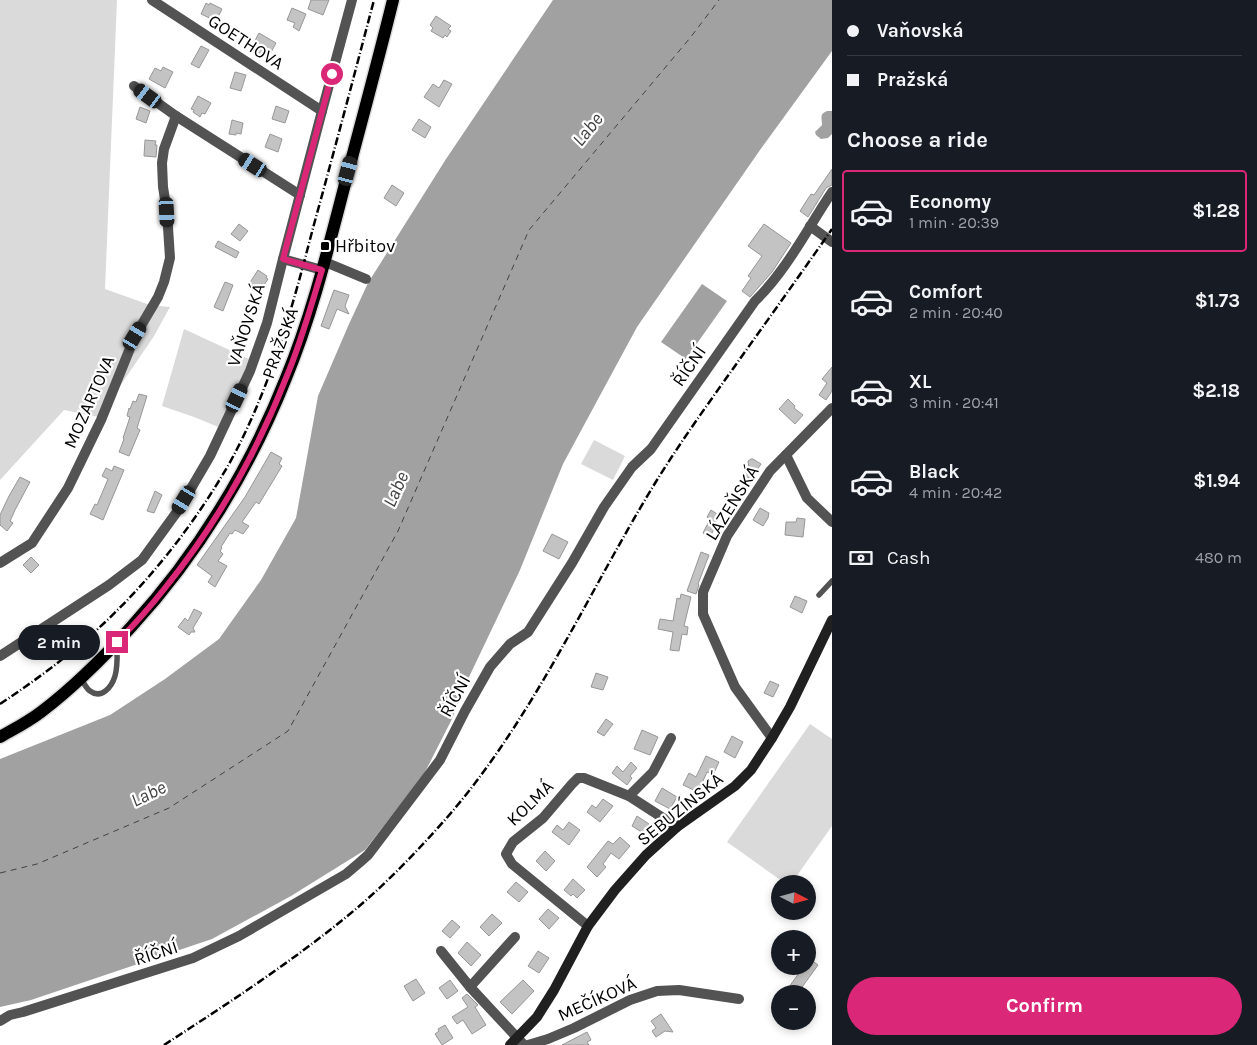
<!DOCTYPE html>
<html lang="en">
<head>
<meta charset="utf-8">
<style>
  body { margin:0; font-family:Karla,sans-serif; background:#242831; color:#f1f3f6; height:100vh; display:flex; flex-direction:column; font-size:19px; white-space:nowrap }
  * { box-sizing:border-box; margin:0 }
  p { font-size:16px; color:#9ea1a6 }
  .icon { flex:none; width:28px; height:28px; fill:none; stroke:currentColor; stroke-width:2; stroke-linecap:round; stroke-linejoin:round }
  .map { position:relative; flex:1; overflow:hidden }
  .side { display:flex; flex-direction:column; background:#171b24; width:425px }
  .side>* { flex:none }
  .top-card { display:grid; align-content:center; height:110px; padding:0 15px; background:#171b24 }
  .needle { width:32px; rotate:96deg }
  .buttons { position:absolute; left:771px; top:875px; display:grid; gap:10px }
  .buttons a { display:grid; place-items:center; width:45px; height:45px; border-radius:50%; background:#171b24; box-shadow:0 2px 8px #0003; font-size:25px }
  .end { position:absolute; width:22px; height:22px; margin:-11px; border:6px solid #db2777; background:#fff; box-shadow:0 0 0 2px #fff }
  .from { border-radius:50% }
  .bubble { position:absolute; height:35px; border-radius:18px; background:#171b24; box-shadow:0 2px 8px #0003; font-size:16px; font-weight:700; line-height:35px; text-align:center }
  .car { position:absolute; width:15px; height:30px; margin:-15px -8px; border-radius:6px; box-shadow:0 0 4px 1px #0007; background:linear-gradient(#222 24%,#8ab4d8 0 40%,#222 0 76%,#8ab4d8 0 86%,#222 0) }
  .top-card b { display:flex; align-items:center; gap:18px; height:48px; font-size:19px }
  .top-card b+b { border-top:1px solid #363941 }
  .top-card i { width:12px; height:12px; background:#f1f3f6 }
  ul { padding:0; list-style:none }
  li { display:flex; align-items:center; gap:15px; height:82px; margin:0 10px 8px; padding:0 5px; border:2px solid transparent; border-radius:5px }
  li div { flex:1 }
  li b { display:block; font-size:19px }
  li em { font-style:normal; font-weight:700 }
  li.current { border-color:#db2777 }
  li>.icon { width:45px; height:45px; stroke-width:1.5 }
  h2 { padding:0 15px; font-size:22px; line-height:60px }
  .pay { display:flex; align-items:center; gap:12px; height:55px; padding:0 15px; font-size:19px }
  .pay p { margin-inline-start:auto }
  .cta { display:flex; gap:10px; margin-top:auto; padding:10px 15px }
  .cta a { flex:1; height:58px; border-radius:30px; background:#db2777; color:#fff; font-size:20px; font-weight:700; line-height:58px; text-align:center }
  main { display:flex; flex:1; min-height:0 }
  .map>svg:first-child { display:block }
  .green { fill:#dadada }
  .water { fill:#a1a1a1 }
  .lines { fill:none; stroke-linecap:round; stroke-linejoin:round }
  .ferry { stroke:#424242; stroke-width:1; stroke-dasharray:6 5; stroke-linecap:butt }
  .building { fill:#c3c3c3; stroke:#979797 }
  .primary-casing { stroke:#dbdbdb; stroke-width:15 }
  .lane { stroke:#535353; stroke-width:5.5 }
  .street { stroke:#535353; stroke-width:10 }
  .secondary { stroke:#202020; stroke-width:10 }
  .primary { stroke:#000; stroke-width:12 }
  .rail { stroke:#000; stroke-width:2.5; stroke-dasharray:8 2.5 1 2.5; stroke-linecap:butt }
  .route { stroke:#db2777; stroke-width:6 }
  .poi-dot { fill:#000; stroke:#fff; stroke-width:2 }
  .labels { text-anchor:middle; stroke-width:4.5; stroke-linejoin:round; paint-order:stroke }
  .street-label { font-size:18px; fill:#000; stroke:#fff }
  .poi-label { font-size:18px; fill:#000; stroke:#fff; text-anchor:start }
  .water-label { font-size:19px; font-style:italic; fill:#424242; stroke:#fff }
</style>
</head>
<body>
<main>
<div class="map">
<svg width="832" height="1045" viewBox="0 0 832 1045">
  <rect width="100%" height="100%" fill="#fff"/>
  <!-- green -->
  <g class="green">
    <polygon points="0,0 117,0 105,289 150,305 170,307 154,336 99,417 64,410 0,480"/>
    <polygon points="184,329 251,360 221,428 194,417 162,406"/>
    <polygon points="594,440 625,456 613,480 581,464"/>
    <polygon points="810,724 832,739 832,826 791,884 786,884 727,842"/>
  </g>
  <!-- water -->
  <g class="water">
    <polygon points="553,0 832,0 832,51 760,150 637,327 563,464 520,570 469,677 452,719 424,774 365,850 291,896 212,939 31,1000 0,1007 0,759 110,715 165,679 219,639 261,580 296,518 318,396 349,324 368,283 446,159"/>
    <path d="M827 111H832V134L828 138 821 139 816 135 815 132 822 125C822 118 819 114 827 111Z"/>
    <polygon points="702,284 727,301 686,359 661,342"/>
  </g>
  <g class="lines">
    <!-- ferry -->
    <polyline class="ferry" points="0,873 37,864 169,808 288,731 398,531 529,230 690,38 719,0"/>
  </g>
  <!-- building -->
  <g class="building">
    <polygon points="311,0 329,0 323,15 308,9"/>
    <polygon points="206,3 209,5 210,3 222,9 216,21 201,14"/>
    <polygon points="292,8 306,14 299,31 293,27 295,23 287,20"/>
    <polygon points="436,16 451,26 448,29 451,31 447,37 445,35 443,38 431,31 433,28 430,25"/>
    <polygon points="259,33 276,43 268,58 251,48"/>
    <polygon points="201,46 209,50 199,68 191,64"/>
    <polygon points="163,67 173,72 165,88 149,79 155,68 161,71"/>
    <polygon points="235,72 246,75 241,91 230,88"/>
    <polygon points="444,80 452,84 439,107 424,97 433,84 439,88"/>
    <polygon points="198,96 211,103 205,114 202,113 200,117 193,112 194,110 191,109"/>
    <polygon points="276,106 289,111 285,123 272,119"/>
    <polygon points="140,107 150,111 146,123 136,119"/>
    <polygon points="419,119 431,127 425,138 412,130"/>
    <polygon points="232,120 243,123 241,134 236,133 236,135 229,134"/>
    <polygon points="270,134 282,139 278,152 265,147"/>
    <polygon points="145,140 156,141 155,145 157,145 156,157 144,156"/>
    <polygon points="832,169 832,185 826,188 808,217 800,211 811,194 814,195"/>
    <polygon points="392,185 404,193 396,206 384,198"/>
    <polygon points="239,224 248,231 240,241 231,234"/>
    <polygon points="764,224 791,243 772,272 750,297 742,291 751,278 748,276 762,256 748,246"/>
    <polygon points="218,241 239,252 236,258 215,247"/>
    <polygon points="258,270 267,276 266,278 268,279 264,285 261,284 258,289 249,284"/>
    <polygon points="225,282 233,285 223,311 214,307"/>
    <polygon points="334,290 349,295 345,306 349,314 337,309 329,329 321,326"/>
    <polygon points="832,367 832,391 826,400 819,395 827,383 822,379"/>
    <polygon points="139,394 147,396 137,428 140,430 129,456 119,452 124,439 123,438 130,417 127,416 129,408 130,409 133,401 136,402"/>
    <polygon points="788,399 795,406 794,408 803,415 795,424 779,409"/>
    <polygon points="271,452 282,458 279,464 282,466 259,504 256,502 242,522 249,526 243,534 235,530 232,534 230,533 221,547 222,548 220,551 223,554 218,561 227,566 215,587 208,582 212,576 197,565 245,497"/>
    <polygon points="751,459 753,459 761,464 751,479 744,475 749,468 748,461"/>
    <polygon points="114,466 124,470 103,520 90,514 95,504 97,505 108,479 102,476 106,468 112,471"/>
    <polygon points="20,477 30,482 15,510 11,519 10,521 13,523 7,531 0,525 0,515 9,496"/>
    <polygon points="155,491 162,495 154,513 147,511"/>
    <polygon points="760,508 769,513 768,518 763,526 753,520"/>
    <polygon points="711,510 720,516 712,528 714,529 710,537 703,533 710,519 707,517"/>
    <polygon points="797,518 805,519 803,537 785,535 786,522 796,522"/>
    <polygon points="552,534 568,542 559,559 543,551"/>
    <polygon points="701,552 709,555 698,584 699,585 696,594 687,591"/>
    <polygon points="31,557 39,565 31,573 23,565"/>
    <polygon points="681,594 691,597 684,626 688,627 687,635 682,634 679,651 670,650 673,632 658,629 660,619 673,621 677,598 680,599"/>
    <polygon points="795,596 807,601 802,613 790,607"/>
    <polygon points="194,609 202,613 193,628 195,632 191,632 189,635 178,627 185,618 188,621"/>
    <polygon points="596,673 608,677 603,690 591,687"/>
    <polygon points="770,681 779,685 773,697 764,693"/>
    <polygon points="606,719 613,724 604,736 597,732"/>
    <polygon points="642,730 658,737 650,755 634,749"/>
    <polygon points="732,736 743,742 735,758 724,752"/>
    <polygon points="706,756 719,762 713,775 707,772 698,792 683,785 689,773 696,777"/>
    <polygon points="631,762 637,768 630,776 632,778 627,785 612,773 617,766 623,772"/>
    <polygon points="662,788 677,797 670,809 655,801"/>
    <polygon points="603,799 613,806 600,822 587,812 592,805 596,808"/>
    <polygon points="637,816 649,824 643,833 632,826"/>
    <polygon points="569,822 580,830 569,845 552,832 557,825 563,830"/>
    <polygon points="620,837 630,846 619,859 611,853 603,864 606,867 597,877 587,867 608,841 613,844"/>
    <polygon points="545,851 555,861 546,871 536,861"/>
    <polygon points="573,879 585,890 577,898 573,894 571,896 564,890"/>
    <polygon points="516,882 528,892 519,902 507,892"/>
    <polygon points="548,909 559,918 549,929 539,919"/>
    <polygon points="492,914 502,923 489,936 480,927"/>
    <polygon points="452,920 460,927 450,938 442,931"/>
    <polygon points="467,942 481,955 471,966 458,953"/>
    <polygon points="538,951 549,958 539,973 528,966"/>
    <polygon points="810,959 818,965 797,994 784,994 804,966 808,966 808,962"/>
    <polygon points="416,979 425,993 413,1001 404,986"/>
    <polygon points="450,980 458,991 447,999 439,988"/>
    <polygon points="523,980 534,991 512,1014 500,1002"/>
    <polygon points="467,994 478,1005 475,1007 486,1025 472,1034 463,1020 457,1024 452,1017 468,1007 462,998"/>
    <polygon points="661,1014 673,1032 665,1031 656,1037 652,1031 656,1028 651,1021"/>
    <polygon points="445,1025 453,1038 442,1045 435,1034 439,1031 438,1029"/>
    <polygon points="587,1032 591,1040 587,1042 589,1045 562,1045"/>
  </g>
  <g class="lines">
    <!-- primary casing -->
    <g class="primary-casing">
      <path id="primary" d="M0 737C14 729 28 722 41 712 74 687 104 657 132 626 197 555 250 469 286 378 312 315 328 249 345 184 361 123 378 61 393 0"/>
    </g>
    <!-- lane -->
    <g class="lane">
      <polyline points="819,595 832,581"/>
      <path d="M81 679C84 683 86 688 90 691 102 700 112 686 115 676 118 666 117 655 117 644"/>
    </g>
    <!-- street -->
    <g class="street">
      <polyline points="152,0 322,111"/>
      <polyline points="134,86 176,116 300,195"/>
      <polyline points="810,226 832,242"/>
      <polyline points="283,259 322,270"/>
      <polyline points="325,262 366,279"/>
      <polyline points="786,455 807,498 832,522"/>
      <polyline points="0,563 32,543 68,488 101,420 135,336 158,297 164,282 170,258 167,212 163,187 162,163 164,149 176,116"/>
      <polyline points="0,656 109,585 142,560 179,509 210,456 250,371 267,323 283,259 322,111 352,0"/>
      <polyline points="772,738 735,687 703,614 703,592 727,536 770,471 832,408"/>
      <polyline points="629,796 653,772 671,738"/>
      <polyline points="588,926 512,864 506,854 513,842 543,818 572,784 578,778 584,778 629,796 677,827"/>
      <polyline points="441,951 470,987 523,1044"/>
      <polyline points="470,987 515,937"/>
      <path d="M0 1021 10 1015 23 1012 193 958 239 936 346 874 359 863 368 855 440 760 465 711 490 667 510 644 528 632 572 563 604 507 632 467 651 449 755 301C787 270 807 229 832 192"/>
      <polyline points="528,1045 548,1039 574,1028 630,1000 657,991 679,990 739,999"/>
    </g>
    <!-- secondary -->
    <polyline class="secondary" points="510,1045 537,1017 554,990 588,926 615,890 646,855 677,827 735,786 751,770 772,738 790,707 832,620"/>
    <!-- primary -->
    <use href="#primary" class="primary"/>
    <!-- rail -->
    <g class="rail">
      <path d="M0 704C24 688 48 671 70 653 134 601 188 535 229 464 270 390 292 309 313 228 334 152 354 76 374 0"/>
      <path d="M164 1045C224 1006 284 967 340 922 378 892 412 857 444 821 533 720 587 594 657 480 683 438 713 397 742 356 772 314 802 272 832 229"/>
    </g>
  </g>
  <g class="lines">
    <!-- route -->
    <path class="route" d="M117 642C134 625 150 607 165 588 215 526 257 452 286 378 301 343 311 306 322 270L283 259 332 74"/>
  </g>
  <!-- markers -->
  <rect class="poi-dot" x="320" y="241" width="10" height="10" rx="2.5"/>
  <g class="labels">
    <!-- street labels -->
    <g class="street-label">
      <text transform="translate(246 42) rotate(33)" y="6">GOETHOVA</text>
      <text transform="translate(246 325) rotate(-72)" y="6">VAŇOVSKÁ</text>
      <text transform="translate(280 343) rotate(-70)" y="6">PRAŽSKÁ</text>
      <text transform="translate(689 366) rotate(-55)" y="6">ŘÍČNÍ</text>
      <text transform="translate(89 402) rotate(-66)" y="6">MOZARTOVA</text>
      <text transform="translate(732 503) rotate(-58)" y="6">LÁZEŇSKÁ</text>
      <text transform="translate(455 696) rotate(-61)" y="6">ŘÍČNÍ</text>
      <text transform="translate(530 803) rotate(-44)" y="6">KOLMÁ</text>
      <text transform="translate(680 809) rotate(-39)" y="6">SEBUZÍNSKÁ</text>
      <text transform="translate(156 953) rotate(-18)" y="6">ŘÍČNÍ</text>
      <text transform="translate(597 999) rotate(-24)" y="6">MEČÍKOVÁ</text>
    </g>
    <!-- poi labels -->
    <g class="poi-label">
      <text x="335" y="252">Hřbitov</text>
    </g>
    <!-- water labels -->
    <g class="water-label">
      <text transform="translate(587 129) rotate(-51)" y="7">Labe</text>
      <text transform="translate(395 489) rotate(-66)" y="7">Labe</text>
      <text transform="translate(148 793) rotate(-26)" y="7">Labe</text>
    </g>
  </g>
</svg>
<div class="buttons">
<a><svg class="needle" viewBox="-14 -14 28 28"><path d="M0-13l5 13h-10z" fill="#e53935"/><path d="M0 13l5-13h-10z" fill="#9ea1a6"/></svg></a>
<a>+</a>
<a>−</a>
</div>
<i class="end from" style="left:332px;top:74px"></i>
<i class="end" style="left:117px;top:642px"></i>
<div class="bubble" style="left:18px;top:625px;width:82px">2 min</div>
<i class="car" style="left:148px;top:96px;rotate:306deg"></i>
<i class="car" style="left:253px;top:165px;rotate:303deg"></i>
<i class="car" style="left:348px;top:171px;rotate:15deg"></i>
<i class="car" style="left:167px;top:212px;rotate:177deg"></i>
<i class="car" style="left:135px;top:336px;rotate:31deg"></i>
<i class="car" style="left:237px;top:398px;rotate:25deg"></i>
<i class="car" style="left:184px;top:500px;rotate:211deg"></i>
</div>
<section class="side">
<div class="top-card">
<b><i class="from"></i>Vaňovská</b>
<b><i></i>Pražská</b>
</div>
<h2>Choose a ride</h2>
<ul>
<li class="current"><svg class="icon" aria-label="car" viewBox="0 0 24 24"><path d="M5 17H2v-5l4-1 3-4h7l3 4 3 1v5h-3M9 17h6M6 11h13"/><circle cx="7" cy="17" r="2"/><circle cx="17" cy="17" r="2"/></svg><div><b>Economy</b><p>1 min · 20:39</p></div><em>$1.28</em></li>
<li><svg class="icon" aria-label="car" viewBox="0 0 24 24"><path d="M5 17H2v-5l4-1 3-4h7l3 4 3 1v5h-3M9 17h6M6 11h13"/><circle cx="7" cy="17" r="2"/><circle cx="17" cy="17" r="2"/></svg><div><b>Comfort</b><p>2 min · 20:40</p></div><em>$1.73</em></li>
<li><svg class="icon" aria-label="car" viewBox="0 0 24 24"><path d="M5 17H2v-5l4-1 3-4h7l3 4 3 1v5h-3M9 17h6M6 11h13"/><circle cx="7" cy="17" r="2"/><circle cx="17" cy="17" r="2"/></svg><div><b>XL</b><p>3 min · 20:41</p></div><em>$2.18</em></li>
<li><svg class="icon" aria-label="car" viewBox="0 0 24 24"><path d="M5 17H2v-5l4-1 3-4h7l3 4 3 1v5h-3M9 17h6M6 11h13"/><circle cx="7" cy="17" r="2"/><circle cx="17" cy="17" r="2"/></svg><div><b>Black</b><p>4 min · 20:42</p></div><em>$1.94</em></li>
</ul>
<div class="pay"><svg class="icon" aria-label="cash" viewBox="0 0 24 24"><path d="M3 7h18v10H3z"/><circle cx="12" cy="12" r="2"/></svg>Cash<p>480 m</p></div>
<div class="cta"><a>Confirm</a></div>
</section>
</main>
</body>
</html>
